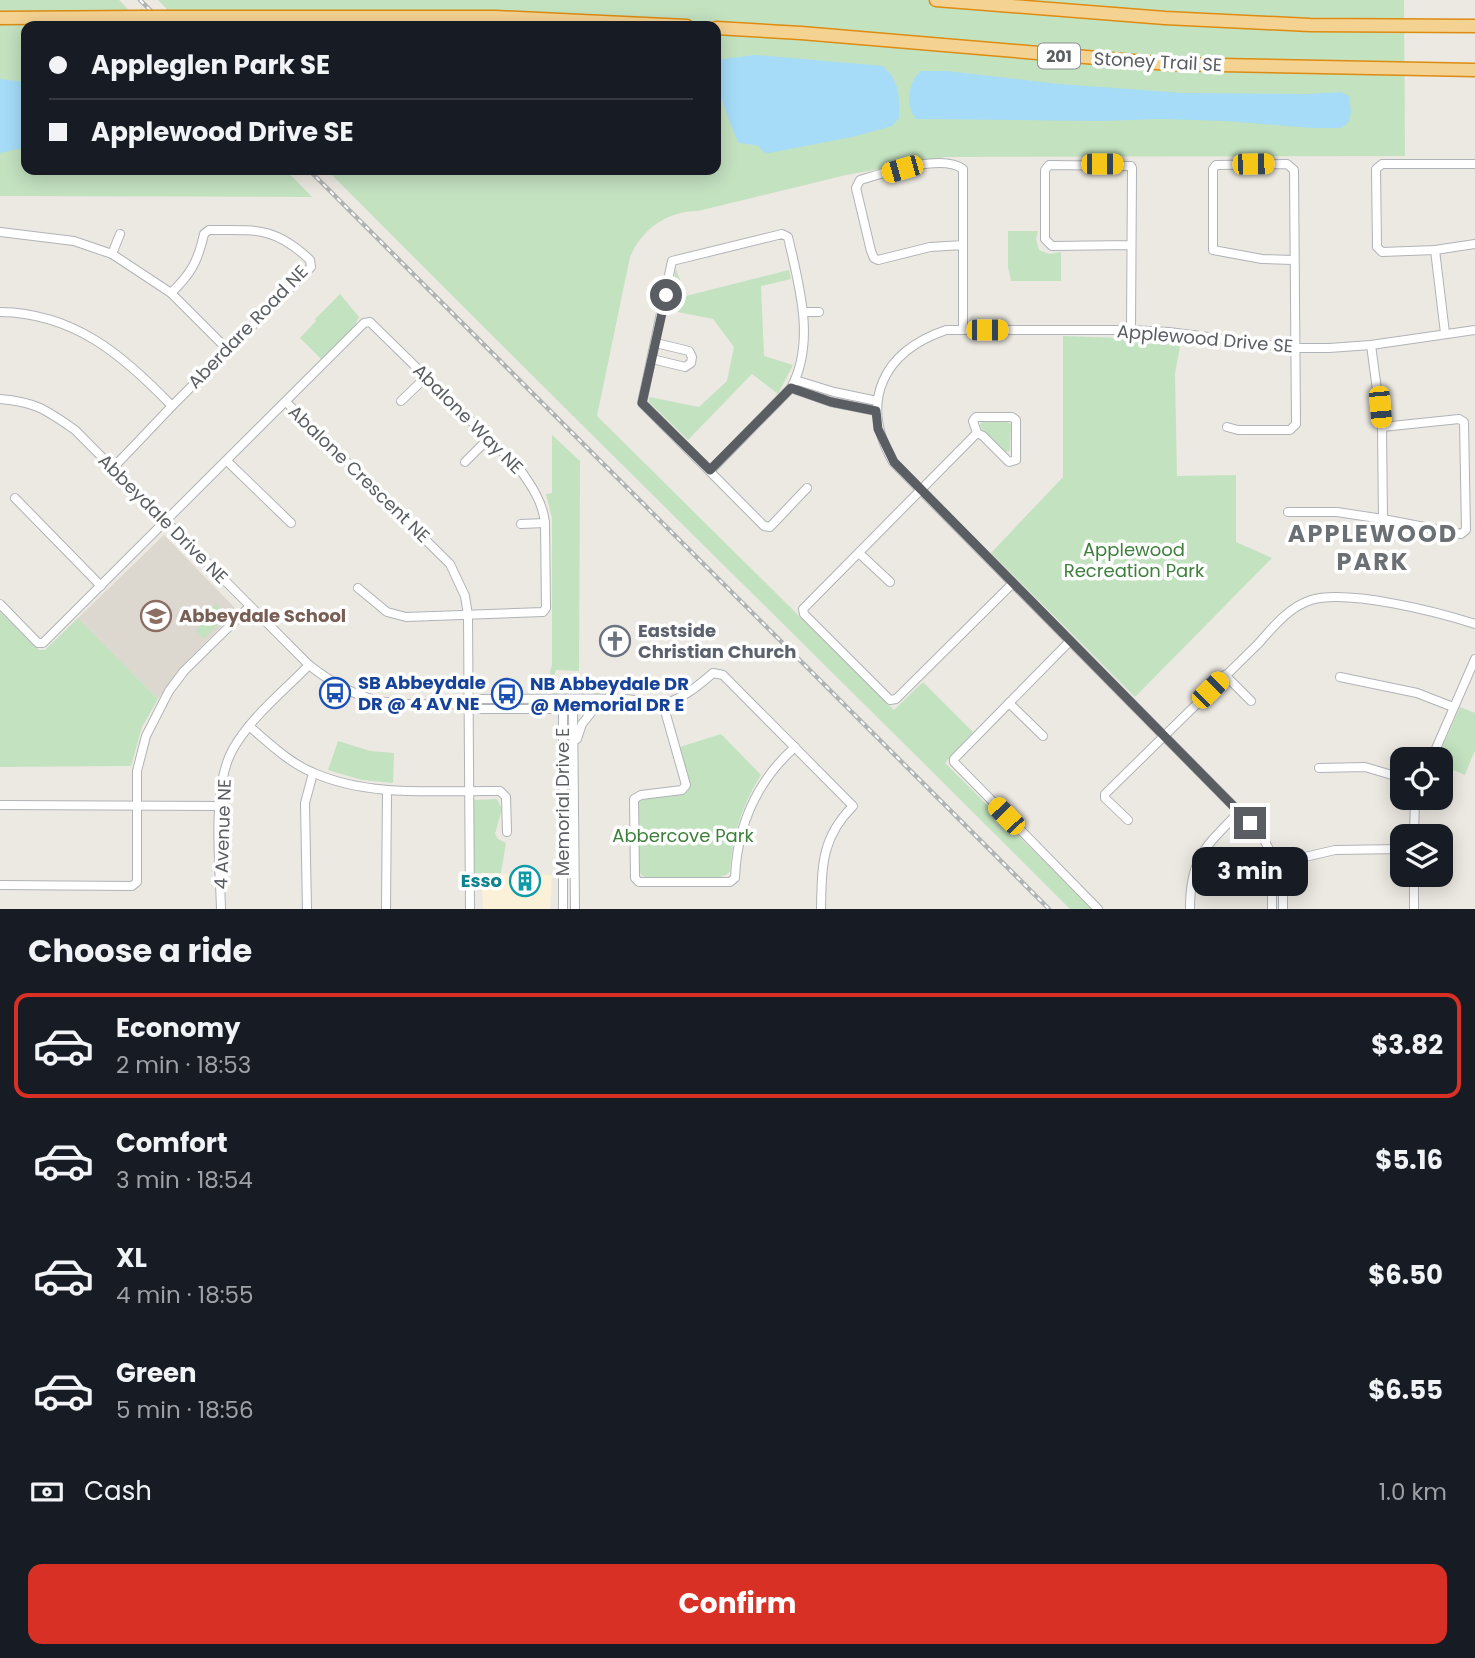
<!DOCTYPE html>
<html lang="en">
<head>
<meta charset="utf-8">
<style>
  body { margin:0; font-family:Poppins,sans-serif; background:#242831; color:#f1f3f6; height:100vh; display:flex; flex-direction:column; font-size:26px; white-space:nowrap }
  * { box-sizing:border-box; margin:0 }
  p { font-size:23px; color:#9ea1a6 }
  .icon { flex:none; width:38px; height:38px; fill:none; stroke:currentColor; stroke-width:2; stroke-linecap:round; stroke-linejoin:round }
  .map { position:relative; height:909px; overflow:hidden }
  .drawer { display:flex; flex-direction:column; background:#171b24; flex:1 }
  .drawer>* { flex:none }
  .guide { position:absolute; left:21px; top:21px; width:700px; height:154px; border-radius:14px; box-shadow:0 4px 18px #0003; display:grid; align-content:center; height:154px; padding:0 28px; background:#171b24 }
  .controls { position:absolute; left:1390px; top:747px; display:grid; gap:14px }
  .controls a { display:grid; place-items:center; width:63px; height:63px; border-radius:14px; background:#171b24; box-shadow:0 4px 18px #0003; font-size:35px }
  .end { position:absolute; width:32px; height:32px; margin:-16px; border:9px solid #5a5e62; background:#fff; box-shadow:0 0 0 4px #fff }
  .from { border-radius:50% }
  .bubble { position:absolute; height:49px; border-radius:14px; background:#171b24; box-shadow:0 4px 18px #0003; font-size:23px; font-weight:700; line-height:49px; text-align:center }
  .car { position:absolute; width:21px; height:42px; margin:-21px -10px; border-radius:9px; box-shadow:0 0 5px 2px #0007; background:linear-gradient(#f5c518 24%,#345 0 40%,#f5c518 0 76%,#345 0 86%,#f5c518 0) }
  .guide b { display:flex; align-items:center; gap:24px; height:66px; font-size:26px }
  .guide b+b { border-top:2px solid #363941 }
  .guide i { width:18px; height:18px; background:#f1f3f6 }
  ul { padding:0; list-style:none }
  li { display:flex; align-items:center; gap:21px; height:105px; margin:0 14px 10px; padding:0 14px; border:4px solid transparent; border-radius:14px }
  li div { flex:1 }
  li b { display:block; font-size:26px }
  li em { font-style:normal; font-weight:700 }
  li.active { border-color:#d93025 }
  li>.icon { width:63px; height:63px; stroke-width:1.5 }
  h2 { padding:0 28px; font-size:32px; line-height:84px }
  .pay { display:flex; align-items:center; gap:18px; height:77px; padding:0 28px; font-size:26px }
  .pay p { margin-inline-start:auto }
  .primary-button { display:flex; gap:14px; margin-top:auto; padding:14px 28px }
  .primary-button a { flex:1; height:80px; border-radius:14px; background:#d93025; color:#fff; font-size:28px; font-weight:700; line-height:80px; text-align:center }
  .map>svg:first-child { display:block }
  .commercial { fill:#fbf0d8 }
  .education { fill:#dcd8d0 }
  .green { fill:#c3e2c0 }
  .water { fill:#a6dcf8 }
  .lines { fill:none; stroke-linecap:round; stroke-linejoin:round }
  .minor-casing { stroke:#b0b3b7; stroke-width:10 }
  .highway-casing { stroke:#dd8b11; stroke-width:15 }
  .minor { stroke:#fff; stroke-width:8 }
  .highway { stroke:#f4d291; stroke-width:12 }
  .rail-casing { stroke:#b1b2b2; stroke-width:4.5 }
  .rail { stroke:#fff; stroke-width:2; stroke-dasharray:5; stroke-linecap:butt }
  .highway-bridge-casing { stroke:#dd8b11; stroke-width:15; stroke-linecap:butt }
  .highway-bridge { stroke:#f4d291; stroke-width:12 }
  .route { stroke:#5a5e62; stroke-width:9 }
  .labels { text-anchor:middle; stroke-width:7; stroke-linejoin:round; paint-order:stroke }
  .shield { fill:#fff; stroke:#8c8e91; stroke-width:2 }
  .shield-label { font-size:16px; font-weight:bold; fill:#5a5e62 }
  .street-label { font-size:18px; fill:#5a5e62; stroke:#fff }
  .park-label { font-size:18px; fill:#3e803b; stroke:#fff }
  .education-label { font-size:18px; font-weight:bold; fill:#785e54; stroke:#fff; text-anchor:start }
  .worship-label { font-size:18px; font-weight:bold; fill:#5b616d; stroke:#fff; text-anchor:start }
  .transit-label { font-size:18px; font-weight:bold; fill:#164399; stroke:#fff; text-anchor:start }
  .culture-label { font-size:18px; font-weight:bold; fill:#0d838f; stroke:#fff; text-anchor:end }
  .district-label { font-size:24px; font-weight:bold; letter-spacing:2px; fill:#6b7074; stroke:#fff }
</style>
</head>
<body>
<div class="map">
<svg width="1475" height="909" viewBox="0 0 1475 909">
  <rect width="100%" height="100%" fill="#ece9e2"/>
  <!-- commercial -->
  <polygon class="commercial" points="481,873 552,875 550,909 483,909"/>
  <!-- education -->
  <polygon class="education" points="164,535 237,610 185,663 158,699 78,618"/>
  <!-- green -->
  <g class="green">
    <polygon points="0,0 119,0 144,26 26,26 26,170 286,170 312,197 0,196"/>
    <path d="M158 0H1404L1405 156 946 157 846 175 698 211C667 211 642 229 630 257L597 416 894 710 923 682 973 732 945 763 1092 909H1070C823 662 573 418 327 170H716V26H184Z"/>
    <polygon points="1008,231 1038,231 1036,239 1039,250 1049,254 1061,252 1061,281 1011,281 1008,267"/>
    <polygon points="676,269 686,296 789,270 791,279 761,286 764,356 793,365 778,394 752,374 688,440 649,402 649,397 699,407 727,381 734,347 713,319 668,310"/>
    <polygon points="340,294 359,317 353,328 321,359 300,338 316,321 315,319"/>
    <polygon points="1063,336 1181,340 1175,374 1177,476 1236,475 1236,542 1272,558 1135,697 991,553 1063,477"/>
    <polygon points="982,422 1007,422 1011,424 1010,451 1005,452 982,429 980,425"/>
    <polygon points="552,435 580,461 579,671 556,670 550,687 547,685 552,664 552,518 546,494 552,493"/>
    <polygon points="216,603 226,615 204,639 196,631"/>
    <polygon points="0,612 39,650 45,650 78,618 158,699 142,727 131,766 0,767"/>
    <polygon points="1460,707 1475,713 1475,750 1465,775 1440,764 1440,760 1437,759"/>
    <path d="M721 734 761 775C742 805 732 836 730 871L726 875 720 877 647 878 641 875 639 869V801L647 798 683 794 688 791 689 782 680 747Z"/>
    <polygon points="338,741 370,751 394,753 393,783 362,780 328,770"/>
    <polygon points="497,799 502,809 495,834 498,839 506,843 501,873 474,873 474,800"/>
  </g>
  <!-- water -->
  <g class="water">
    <path d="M755 55 883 66C901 84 899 95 899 118L892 126 852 137 769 153 763 152C759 142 747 146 738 142 727 116 716 89 716 60Z"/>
    <path d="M921 71H947L1059 84 1183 93 1309 94 1341 92 1349 96 1351 113 1348 123 1341 128H1312L1226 121 1161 119 1099 121 916 119C905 106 908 81 921 71Z"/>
    <polygon points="0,79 26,82 26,147 0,153"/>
  </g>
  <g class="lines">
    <!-- minor casing -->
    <g class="minor-casing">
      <g id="minor">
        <polyline points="1475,164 1382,164 1376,169 1377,247 1382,252 1435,250 1475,244"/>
        <polyline points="0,232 74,241 112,254 171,293 228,350"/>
        <polyline points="1435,250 1445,333"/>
        <polyline points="112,254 120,234"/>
        <path d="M0 312C74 313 123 355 172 406"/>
        <polyline points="804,312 819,312"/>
        <path d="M963 330V169C942 153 884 173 860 180L856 188 871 251 874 258 878 260 930 247 963 245"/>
        <polyline points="1131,330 1132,168 1131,166 1049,165 1045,170 1045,239 1052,246 1131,245"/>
        <polyline points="1371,345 1382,427"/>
        <polyline points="652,359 685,367 691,363 692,357 689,351 656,343"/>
        <polyline points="795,380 834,392 877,401"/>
        <polyline points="791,388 831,402 876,411"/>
        <path d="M0 399C36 402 46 410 75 430L309 665C367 711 399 704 468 704L480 709H631L645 704"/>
        <polyline points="401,401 426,377"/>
        <polyline points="286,402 450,564 465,596 468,615 470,908"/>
        <polygon points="976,417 1012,417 1016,420 1016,460 1009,462 983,436 977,433 973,421"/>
        <polygon points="1459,419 1464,422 1466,530 1461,534 1383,519 1382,427"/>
        <polyline points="1227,427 1238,430 1290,430 1296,424 1294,170 1287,164 1216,165 1213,169 1213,250 1262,259 1293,260"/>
        <polyline points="977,433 803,609 804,614 890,700 896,699 1012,584"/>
        <polyline points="227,461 291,523"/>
        <polyline points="465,462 489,438"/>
        <path d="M113 468 172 406 311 267 310 260C274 226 255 230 209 230L204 234C198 261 191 274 171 293"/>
        <path d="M711 470 791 388C816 342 799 285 788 237L782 234 672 261 642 403 764 526 770 527 807 488"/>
        <polyline points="15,498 101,586"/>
        <polyline points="1288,512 1337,512 1383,519"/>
        <polyline points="521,524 545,523"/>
        <polyline points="859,553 890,582"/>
        <path d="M0 604 38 643H43L364 323 370 322 519 468C531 485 543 502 545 523L546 608 543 612 406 617 387 612 358 588"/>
        <polyline points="1070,641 954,759 954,762 1098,909"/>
        <polyline points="1225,675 1251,701"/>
        <polyline points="1340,677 1417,693 1453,707"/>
        <polyline points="1009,703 1043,736"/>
        <path d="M468 704 482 699C530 699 577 698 625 699 638 699 649 706 662 704 682 700 699 685 713 673L723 675 853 806C821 838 822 866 821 909"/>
        <path d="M663 704 686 785 682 790 641 795 634 799 635 878 639 882H730L735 878C737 826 756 782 795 747"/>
        <polyline points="573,707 575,909"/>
        <path d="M249 726C269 743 289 763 314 773 371 798 439 790 500 791L506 797 507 832"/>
        <polyline points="577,739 582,724 594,709"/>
        <polyline points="1431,760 1475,659"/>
        <polyline points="1319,768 1365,767 1402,778"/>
        <polyline points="0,805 220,806"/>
        <path d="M1128 820 1105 798V794L1258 644C1273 627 1289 607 1311 600 1348 589 1438 612 1475 624"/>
        <polyline points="1414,836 1415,798"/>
        <polyline points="1275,864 1335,850 1402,849"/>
        <polyline points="1414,875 1414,909"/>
        <polyline points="0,885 132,886 137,882 137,771 146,736 169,691 184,671 250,606"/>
        <path d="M221 909C220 865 211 787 233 749 251 717 284 691 309 665"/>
        <polyline points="307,909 305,803 313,773"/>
        <polyline points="386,909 387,790"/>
        <polyline points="563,909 563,709 565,704"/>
        <path d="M1190 909C1190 858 1205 847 1239 812"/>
        <polyline points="1272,909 1272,879 1275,864"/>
        <path d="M1283 909V876L1261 834 893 462C859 402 882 352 946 330H1131L1169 332 1294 348H1329L1371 345 1475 330"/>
      </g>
    </g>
    <!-- highway casing -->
    <g class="highway-casing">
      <g id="highway">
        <polyline points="936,0 1165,18 1310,25 1475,26"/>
        <polyline points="168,17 495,17 687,26"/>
        <polyline points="0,18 141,17"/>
        <polyline points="716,28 801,33 1169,64 1475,70"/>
      </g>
    </g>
    <!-- minor -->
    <use href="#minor" class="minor"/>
    <!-- highway -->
    <use href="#highway" class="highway"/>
    <!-- rail casing -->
    <g class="rail-casing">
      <g id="rail">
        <polyline points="140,0 166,26"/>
        <polyline points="309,170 1049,909"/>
      </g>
    </g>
    <!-- rail -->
    <use href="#rail" class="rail"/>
    <!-- highway-bridge casing -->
    <g class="highway-bridge-casing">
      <polyline id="highway-bridge" points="141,17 168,17"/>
    </g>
    <!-- highway-bridge -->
    <use href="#highway-bridge" class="highway-bridge"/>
  </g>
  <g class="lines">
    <!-- route -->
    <polyline class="route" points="666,295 642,403 710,470 791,388 831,402 876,411 878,429 894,462 1250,823"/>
  </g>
  <!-- icons -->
  <defs>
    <g id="school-ring" transform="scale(1.575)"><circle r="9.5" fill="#fff" stroke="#8d6e63" stroke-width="1.5"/><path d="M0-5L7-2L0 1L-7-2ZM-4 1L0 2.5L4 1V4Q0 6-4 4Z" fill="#8d6e63"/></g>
    <g id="church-ring" transform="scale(1.575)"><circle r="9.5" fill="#fff" stroke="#6b7280" stroke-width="1.5"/><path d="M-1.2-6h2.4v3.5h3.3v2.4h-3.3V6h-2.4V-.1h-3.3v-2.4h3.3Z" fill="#6b7280"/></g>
    <g id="bus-ring" transform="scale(1.575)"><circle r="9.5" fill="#fff" stroke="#1a4fb4" stroke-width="1.5"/><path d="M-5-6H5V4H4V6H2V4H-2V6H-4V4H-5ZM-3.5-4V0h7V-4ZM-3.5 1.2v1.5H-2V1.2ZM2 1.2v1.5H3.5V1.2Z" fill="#1a4fb4"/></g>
    <g id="building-ring" transform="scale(1.575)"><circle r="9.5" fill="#fff" stroke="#0f9aa8" stroke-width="1.5"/><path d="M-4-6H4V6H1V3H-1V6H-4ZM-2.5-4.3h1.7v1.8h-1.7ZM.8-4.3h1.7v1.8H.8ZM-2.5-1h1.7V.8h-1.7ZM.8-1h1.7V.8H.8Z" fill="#0f9aa8"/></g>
  </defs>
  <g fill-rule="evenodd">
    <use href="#school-ring" x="156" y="616"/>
    <use href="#church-ring" x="615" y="641"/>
    <use href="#bus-ring" x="335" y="693"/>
    <use href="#bus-ring" x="507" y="694"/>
    <use href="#building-ring" x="525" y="881"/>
  </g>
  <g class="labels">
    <!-- shield labels -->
    <rect class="shield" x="1038" y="43.5" width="42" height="25" rx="5"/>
    <g class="shield-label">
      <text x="1059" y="62">201</text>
    </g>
    <!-- street labels -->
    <g class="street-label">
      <text transform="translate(1158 62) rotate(3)" y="6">Stoney Trail SE</text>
      <text transform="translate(248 327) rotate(-46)" y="6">Aberdare Road NE</text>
      <text transform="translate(1205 339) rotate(5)" y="6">Applewood Drive SE</text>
      <text transform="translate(468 419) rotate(45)" y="6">Abalone Way NE</text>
      <text transform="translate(359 474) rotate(44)" y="6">Abalone Crescent NE</text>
      <text transform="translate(163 519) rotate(45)" y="6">Abbeydale Drive NE</text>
      <text transform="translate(563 802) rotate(-90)" y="6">Memorial Drive E</text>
      <text transform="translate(223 834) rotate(-88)" y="6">4 Avenue NE</text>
    </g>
    <!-- park labels -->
    <g class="park-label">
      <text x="1134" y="556">Applewood<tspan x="1134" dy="21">Recreation Park</tspan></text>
      <text x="683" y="842">Abbercove Park</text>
    </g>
    <!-- education labels -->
    <g class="education-label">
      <text x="179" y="622">Abbeydale School</text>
    </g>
    <!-- worship labels -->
    <g class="worship-label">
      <text x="638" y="637">Eastside<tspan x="638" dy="21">Christian Church</tspan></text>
    </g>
    <!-- transit labels -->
    <g class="transit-label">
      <text x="358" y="689">SB Abbeydale<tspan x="358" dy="21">DR @ 4 AV NE</tspan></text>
      <text x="530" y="690">NB Abbeydale DR<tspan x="530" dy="21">@ Memorial DR E</tspan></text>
    </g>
    <!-- culture labels -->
    <g class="culture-label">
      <text x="502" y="887">Esso</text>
    </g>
    <!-- district labels -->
    <g class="district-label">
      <text x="1373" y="542">APPLEWOOD<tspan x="1373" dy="28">PARK</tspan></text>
    </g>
  </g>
</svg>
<div class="controls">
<a><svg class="icon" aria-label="locate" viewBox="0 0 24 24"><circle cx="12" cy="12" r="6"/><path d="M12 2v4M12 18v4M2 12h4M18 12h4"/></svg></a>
<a><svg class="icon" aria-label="layers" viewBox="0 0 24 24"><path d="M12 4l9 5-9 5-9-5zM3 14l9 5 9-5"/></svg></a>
</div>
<i class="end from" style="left:666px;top:295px"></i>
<i class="end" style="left:1250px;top:823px"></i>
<div class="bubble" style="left:1192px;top:847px;width:116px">3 min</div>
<i class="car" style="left:1102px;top:164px;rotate:90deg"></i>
<i class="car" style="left:1253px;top:164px;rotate:89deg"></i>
<i class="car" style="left:902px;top:169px;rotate:254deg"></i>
<i class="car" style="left:987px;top:330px;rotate:90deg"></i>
<i class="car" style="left:1380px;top:407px;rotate:175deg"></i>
<i class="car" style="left:1210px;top:690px;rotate:45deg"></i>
<i class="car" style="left:1006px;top:816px;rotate:316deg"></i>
<div class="guide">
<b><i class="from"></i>Appleglen Park SE</b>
<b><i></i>Applewood Drive SE</b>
</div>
</div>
<section class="drawer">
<h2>Choose a ride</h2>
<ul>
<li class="active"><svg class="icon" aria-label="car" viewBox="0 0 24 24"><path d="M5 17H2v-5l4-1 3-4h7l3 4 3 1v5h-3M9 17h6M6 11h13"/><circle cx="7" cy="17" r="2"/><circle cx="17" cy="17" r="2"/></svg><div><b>Economy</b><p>2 min · 18:53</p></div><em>$3.82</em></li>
<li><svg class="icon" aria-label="car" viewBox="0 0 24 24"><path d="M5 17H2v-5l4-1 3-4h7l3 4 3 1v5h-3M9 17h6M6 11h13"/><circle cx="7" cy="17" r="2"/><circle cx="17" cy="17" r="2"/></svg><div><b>Comfort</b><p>3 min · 18:54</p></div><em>$5.16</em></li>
<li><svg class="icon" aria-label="car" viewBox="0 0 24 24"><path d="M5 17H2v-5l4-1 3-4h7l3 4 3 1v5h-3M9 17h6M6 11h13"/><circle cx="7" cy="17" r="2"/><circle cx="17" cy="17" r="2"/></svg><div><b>XL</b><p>4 min · 18:55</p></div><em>$6.50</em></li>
<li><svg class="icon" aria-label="car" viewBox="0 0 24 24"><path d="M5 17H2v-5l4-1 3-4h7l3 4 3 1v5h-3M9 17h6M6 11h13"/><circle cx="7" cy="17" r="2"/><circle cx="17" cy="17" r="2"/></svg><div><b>Green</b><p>5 min · 18:56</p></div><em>$6.55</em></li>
</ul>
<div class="pay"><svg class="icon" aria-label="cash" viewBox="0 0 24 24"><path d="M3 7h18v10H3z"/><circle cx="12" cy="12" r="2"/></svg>Cash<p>1.0 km</p></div>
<div class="primary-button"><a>Confirm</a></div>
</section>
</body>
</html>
